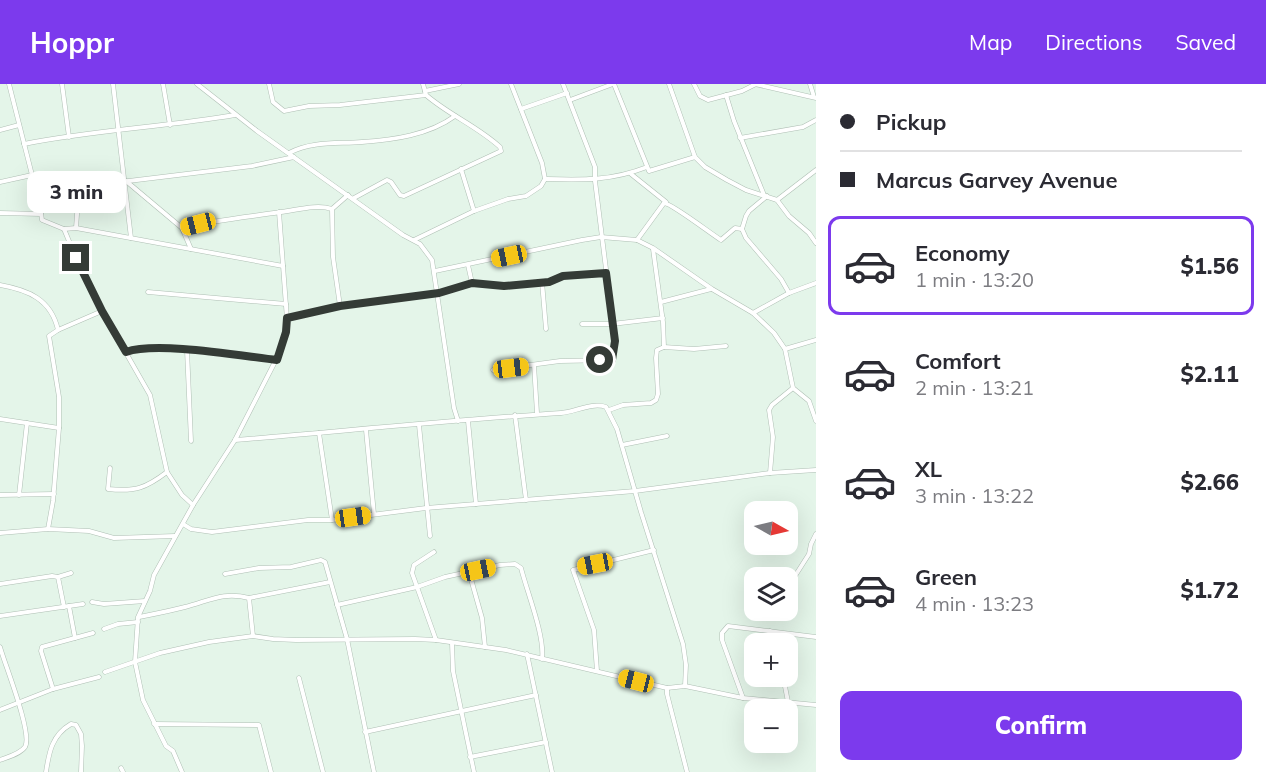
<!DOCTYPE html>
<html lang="en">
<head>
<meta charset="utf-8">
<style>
  body { margin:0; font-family:Mulish,sans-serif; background:#f7f7f7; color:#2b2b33; height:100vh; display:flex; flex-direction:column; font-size:22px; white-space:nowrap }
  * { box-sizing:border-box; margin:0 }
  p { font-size:20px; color:#7c7c81 }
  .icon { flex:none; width:33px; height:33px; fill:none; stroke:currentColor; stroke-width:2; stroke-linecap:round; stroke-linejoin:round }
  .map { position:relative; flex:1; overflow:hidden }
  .sheet { display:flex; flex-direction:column; background:#fff; width:450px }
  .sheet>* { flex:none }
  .guide { display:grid; align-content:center; height:132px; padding:0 24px; background:#fff }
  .needle { width:39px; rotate:98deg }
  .tools { position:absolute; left:744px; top:417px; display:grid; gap:12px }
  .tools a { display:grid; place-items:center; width:54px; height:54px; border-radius:12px; background:#fff; box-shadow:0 6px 24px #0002; font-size:30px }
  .end { position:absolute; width:27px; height:27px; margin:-14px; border:8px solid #343b36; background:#fff; box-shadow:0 0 0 3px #fff }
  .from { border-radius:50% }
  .bubble { position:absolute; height:42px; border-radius:12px; background:#fff; box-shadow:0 6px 24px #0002; font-size:20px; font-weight:800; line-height:42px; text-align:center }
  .car { position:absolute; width:18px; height:36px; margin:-18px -9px; border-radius:8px; box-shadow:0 0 4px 2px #0007; background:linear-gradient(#f5c518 24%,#345 0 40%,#f5c518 0 76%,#345 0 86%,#f5c518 0) }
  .guide b { display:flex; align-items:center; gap:21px; height:57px; font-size:22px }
  .guide b+b { border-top:2px solid #e1e1e2 }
  .guide i { width:15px; height:15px; background:#2b2b33 }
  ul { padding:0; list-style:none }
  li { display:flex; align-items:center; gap:18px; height:99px; margin:0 12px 9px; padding:0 12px; border:3px solid transparent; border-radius:12px }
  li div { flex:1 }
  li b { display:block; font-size:22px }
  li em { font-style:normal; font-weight:800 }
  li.on { border-color:#7c3aed }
  li>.icon { width:54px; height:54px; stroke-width:1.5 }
  .button { display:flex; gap:12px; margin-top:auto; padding:12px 24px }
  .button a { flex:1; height:69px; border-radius:12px; background:#7c3aed; color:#fff; font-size:24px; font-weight:800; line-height:69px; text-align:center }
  header { display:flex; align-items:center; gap:36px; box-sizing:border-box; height:84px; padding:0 30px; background:#7c3aed; color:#fff }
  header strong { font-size:28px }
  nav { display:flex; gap:33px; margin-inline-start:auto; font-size:21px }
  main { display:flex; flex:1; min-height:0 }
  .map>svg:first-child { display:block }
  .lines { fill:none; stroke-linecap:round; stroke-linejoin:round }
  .street-casing { stroke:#afbfb4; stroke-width:5 }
  .street { stroke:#fff; stroke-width:4 }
  .route { stroke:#343b36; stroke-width:8 }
</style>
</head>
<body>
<header>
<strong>Hoppr</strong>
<nav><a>Map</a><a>Directions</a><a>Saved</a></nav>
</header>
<main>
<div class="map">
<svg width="816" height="688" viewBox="0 0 816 688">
  <rect width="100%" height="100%" fill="#e4f5e9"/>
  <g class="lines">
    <!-- street casing -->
    <g class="street-casing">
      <g id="street">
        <polyline points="9,0 32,91 38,108 42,136 64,145 76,144 283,182"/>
        <polyline points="62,0 69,53"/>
        <polyline points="113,0 131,154"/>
        <polyline points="163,0 170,41"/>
        <polyline points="197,0 257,47 403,151 420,160 432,176 454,324 458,337"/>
        <polyline points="269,0 273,18 284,27 309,22 340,21 426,11"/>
        <polyline points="511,0 542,79 545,95"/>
        <polyline points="614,0 649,87 695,73"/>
        <polyline points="669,0 695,73 705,83 727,96 746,106 777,116 789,132 809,149 816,159"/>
        <polyline points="694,0 700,12 708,16 742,7 756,0"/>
        <polyline points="755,0 816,14"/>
        <polyline points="810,0 814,13"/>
        <polyline points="425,7 459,0"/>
        <polyline points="726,11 734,37 764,111"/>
        <polyline points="570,16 613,0"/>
        <polyline points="521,25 567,9"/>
        <polyline points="0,46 19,41"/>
        <polyline points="740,54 803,43 816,36"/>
        <path d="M24 60C93 46 165 43 235 31"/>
        <path d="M289 69C312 57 336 60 362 58 393 56 429 51 455 32"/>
        <polyline points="461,85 474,127"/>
        <polyline points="631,90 666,118"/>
        <polyline points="126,97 182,144 191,165"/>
        <polyline points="0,98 32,91"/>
        <polyline points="38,108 252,82 294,73"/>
        <polyline points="767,112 749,127 746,132 742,145 746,154 781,195 789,209"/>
        <path d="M354 114 387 96 391 98 400 111 404 112 501 67 500 63C477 42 449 31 426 11L423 0"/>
        <polyline points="777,116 816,86"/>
        <polyline points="0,129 41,130"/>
        <polyline points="76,144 79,103"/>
        <path d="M182 144C215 136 247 133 281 128 297 126 317 120 332 125"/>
        <polyline points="64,145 76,174 102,227 150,311 167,388 182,411 193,421"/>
        <path d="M414 156 474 127 508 115 526 112 541 102 545 95C583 96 611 97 647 83"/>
        <path d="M637 156 664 119C671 119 710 149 721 156L735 144 742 145"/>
        <polyline points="468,181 472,199"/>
        <polyline points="435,187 582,156 601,153 637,156 653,164 712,205 753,229 774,249 785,265 793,304 809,317 816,337"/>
        <polyline points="542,198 546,245"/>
        <path d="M0 201C28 206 51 215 58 246"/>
        <polyline points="148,208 286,220"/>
        <polyline points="661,218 711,205"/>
        <polyline points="340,222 333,173 332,125 348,111"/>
        <polyline points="753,229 789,209 816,199"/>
        <polyline points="287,235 340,222 439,209 472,199 503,202 549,198 563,192 606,189"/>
        <polyline points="582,240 612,240 663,234"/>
        <polyline points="664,263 694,265 726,262"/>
        <polyline points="785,265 816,256"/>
        <polyline points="187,266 191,357"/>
        <path d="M126 268C157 257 241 272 277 276"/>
        <polyline points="534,281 537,329"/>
        <polyline points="493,286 560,277 612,276 615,257 595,97 595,83 563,0"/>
        <polyline points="609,326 623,321 651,319 656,316 658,310 656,274 657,266 664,263 663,238 653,165"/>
        <polyline points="515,331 526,416"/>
        <polyline points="0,335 59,344"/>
        <polyline points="468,337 476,420"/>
        <polyline points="419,341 430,452"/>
        <polyline points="366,346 374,430"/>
        <polyline points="319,349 332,436"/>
        <path d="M235 356C344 347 452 336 561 329 575 328 592 318 606 323L617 345 641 428 683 560 686 581 685 602"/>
        <polyline points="622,361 667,352"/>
        <path d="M110 384 108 405C135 408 146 404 167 388"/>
        <polyline points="770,389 773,353 769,326 772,321 793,304"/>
        <polyline points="0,411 54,410"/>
        <polyline points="19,411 27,339"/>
        <polyline points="183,440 191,445 212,448 308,436 332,436 426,424 635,407 770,389 816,386"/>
        <polyline points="48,445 53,417 59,344 59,313 49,252 58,246 102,227"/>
        <polyline points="0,449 48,445 89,447 114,454 175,452"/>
        <polyline points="434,468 414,481 412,489 436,556"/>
        <polyline points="469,488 482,534 485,563"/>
        <polyline points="225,490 259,484 291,483 321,476 325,478 347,555 374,688"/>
        <polyline points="58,493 64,523"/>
        <polyline points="0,500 52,492 58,493 71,489"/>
        <polyline points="788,503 809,470 811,460 816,450"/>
        <polyline points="249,514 253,552"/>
        <polyline points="92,518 104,520 145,517"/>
        <path d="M337 521 417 503 445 493 500 481 515 480 521 484C527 508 545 552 542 575"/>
        <polyline points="69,522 75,554"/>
        <polyline points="0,532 83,520"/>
        <path d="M139 533C154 530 170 527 185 523 209 517 223 507 249 514L330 498"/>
        <polyline points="104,545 118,540 138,538"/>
        <polyline points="770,547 774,560"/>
        <polyline points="452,559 453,587 474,688"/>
        <path d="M0 563C5 581 33 650 25 663 20 670 8 673 0 676"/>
        <polyline points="527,570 552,688"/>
        <polyline points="597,587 594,546 573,486 654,466"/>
        <polyline points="105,588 160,569 209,558 253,552 273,555 296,556 415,555 436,556 506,566 667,604 685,602 743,614 816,621"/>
        <polyline points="783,592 788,618"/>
        <polyline points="299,594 323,688"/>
        <polyline points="667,604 667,610 687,688"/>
        <polyline points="53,605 41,567 42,563 93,549"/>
        <polyline points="743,614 722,556 722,549 728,542 816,553"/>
        <polyline points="0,626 53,605 99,593"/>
        <polyline points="154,640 259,641 271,688"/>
        <polyline points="365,648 536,611"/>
        <polyline points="470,673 546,658"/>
        <polyline points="121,684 123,688"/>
        <path d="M46 688C49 668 52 651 71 640L76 641 81 650 82 662 81 688"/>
        <polyline points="182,688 173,667 166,662 143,616 135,578 138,533 150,507 154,491 193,421 235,356 282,264 287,235 279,128"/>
      </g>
    </g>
    <!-- street -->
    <use href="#street" class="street"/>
  </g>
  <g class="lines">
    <!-- route -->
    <path class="route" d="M76 174 102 227 126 268C157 257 241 272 277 276L286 248 287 234 340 222 439 209 472 199 504 202 549 198 563 192 606 189 615 257 612 276H600"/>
  </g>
</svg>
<div class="tools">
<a><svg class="needle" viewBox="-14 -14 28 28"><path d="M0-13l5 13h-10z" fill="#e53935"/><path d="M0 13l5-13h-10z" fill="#7c7c81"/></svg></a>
<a><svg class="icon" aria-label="layers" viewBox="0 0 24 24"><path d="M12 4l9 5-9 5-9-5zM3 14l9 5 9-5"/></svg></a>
<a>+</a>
<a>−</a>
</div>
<i class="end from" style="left:600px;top:276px"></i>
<i class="end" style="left:76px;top:174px"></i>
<div class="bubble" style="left:27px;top:87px;width:99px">3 min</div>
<i class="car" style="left:198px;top:140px;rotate:256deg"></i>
<i class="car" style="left:509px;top:172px;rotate:258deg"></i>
<i class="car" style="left:511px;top:284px;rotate:83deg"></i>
<i class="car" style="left:353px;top:433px;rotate:82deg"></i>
<i class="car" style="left:595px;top:480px;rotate:259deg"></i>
<i class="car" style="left:478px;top:486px;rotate:78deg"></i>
<i class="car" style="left:636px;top:597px;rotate:284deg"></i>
</div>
<section class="sheet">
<div class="guide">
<b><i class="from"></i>Pickup</b>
<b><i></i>Marcus Garvey Avenue</b>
</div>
<ul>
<li class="on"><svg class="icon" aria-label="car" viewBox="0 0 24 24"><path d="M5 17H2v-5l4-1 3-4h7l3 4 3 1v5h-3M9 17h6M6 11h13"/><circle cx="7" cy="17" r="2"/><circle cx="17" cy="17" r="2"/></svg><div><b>Economy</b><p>1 min · 13:20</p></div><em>$1.56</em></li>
<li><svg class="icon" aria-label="car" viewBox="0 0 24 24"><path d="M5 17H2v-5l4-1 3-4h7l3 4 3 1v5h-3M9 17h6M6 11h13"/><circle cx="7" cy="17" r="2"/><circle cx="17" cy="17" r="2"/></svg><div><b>Comfort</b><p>2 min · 13:21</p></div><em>$2.11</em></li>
<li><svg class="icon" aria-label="car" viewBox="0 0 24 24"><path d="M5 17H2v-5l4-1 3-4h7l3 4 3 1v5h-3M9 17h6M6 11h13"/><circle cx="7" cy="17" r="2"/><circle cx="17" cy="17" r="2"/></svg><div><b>XL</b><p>3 min · 13:22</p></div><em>$2.66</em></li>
<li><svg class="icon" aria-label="car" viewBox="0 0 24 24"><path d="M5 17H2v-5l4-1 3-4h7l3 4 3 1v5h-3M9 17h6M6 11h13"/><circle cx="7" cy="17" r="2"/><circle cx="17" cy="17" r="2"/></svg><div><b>Green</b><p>4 min · 13:23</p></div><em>$1.72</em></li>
</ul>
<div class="button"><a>Confirm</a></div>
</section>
</main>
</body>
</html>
